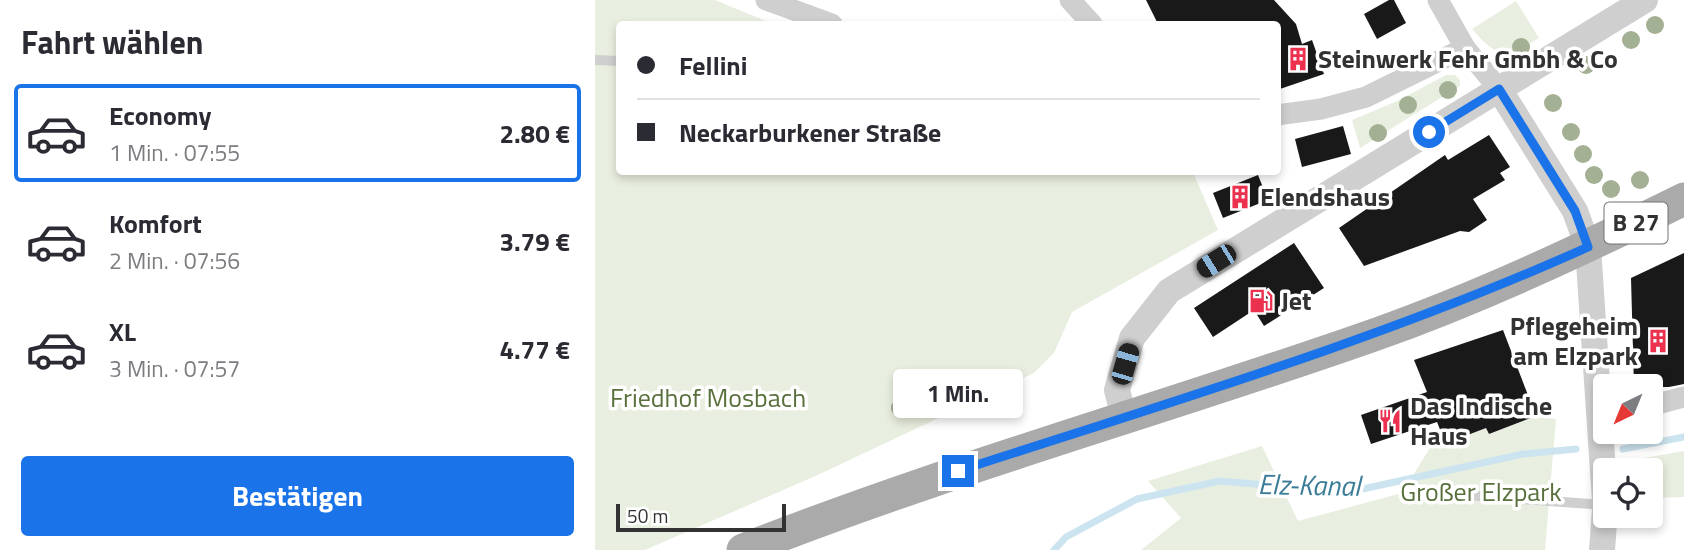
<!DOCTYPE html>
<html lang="de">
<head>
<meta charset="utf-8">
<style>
  body { margin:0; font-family:"Titillium Web",sans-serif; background:#f7f7f7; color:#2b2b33; height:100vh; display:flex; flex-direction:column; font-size:26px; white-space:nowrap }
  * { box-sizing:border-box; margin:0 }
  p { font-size:23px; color:#7c7c81 }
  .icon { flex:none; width:38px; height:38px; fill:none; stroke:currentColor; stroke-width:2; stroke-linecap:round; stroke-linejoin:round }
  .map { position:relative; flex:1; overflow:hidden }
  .side { display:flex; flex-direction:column; background:#fff; width:595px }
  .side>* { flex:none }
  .hud { position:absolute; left:21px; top:21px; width:665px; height:154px; border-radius:7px; box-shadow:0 4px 10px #0003; display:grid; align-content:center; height:154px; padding:0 21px; background:#fff }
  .needle { width:46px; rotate:223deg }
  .controls { position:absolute; left:998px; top:374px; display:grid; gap:14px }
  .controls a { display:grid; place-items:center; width:70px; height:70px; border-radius:7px; background:#fff; box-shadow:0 4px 10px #0003; font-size:35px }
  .scale { position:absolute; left:21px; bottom:18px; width:170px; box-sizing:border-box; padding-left:7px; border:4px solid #323232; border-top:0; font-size:19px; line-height:24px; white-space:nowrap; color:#323232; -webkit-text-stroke:5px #fff; paint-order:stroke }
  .end { position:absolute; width:32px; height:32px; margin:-16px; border:9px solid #1a73e8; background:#fff; box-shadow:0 0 0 4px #fff }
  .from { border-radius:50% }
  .bubble { position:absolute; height:49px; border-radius:7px; background:#fff; box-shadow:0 4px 10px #0003; font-size:23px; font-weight:700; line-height:49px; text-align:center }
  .car { position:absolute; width:21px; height:42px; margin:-21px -10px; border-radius:9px; box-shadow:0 0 5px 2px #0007; background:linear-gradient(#222 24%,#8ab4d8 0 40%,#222 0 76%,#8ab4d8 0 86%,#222 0) }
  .hud b { display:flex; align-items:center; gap:24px; height:66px; font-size:26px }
  .hud b+b { border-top:2px solid #e1e1e2 }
  .hud i { width:18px; height:18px; background:#2b2b33 }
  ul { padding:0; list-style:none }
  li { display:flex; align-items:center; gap:21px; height:98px; margin:0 14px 10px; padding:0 7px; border:4px solid transparent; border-radius:7px }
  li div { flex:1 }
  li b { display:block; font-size:26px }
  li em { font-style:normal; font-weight:700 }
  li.current { border-color:#1a73e8 }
  li>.icon { width:63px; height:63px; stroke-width:1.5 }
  h2 { padding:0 21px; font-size:32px; line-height:84px }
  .cta { display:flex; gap:14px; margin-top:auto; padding:14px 21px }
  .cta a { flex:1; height:80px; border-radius:7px; background:#1a73e8; color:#fff; font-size:28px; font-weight:700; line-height:80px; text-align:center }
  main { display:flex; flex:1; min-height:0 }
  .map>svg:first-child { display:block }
  .green { fill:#e9efe0 }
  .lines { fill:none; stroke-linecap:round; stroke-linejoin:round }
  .stream { stroke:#cce4ef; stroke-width:7 }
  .building { fill:#191919 }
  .service { stroke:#cfcfcf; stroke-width:10 }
  .minor { stroke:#cfcfcf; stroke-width:21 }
  .tertiary { stroke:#cfcfcf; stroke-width:26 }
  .primary { stroke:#aaa; stroke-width:33 }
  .tree { fill:#a4b094 }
  .route { stroke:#1a73e8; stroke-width:9 }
  .labels { text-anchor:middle; stroke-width:7; stroke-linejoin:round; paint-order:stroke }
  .shield { fill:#fff; stroke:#707070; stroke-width:2 }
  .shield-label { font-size:24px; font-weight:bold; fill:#323232 }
  .poi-label { font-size:26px; font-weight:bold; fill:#323232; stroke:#fff; text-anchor:start }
  .park-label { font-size:26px; fill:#59703c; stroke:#fff }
  .water-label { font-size:28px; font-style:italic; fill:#3b7c98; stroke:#fff }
</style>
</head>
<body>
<main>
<section class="side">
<h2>Fahrt wählen</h2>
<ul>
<li class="current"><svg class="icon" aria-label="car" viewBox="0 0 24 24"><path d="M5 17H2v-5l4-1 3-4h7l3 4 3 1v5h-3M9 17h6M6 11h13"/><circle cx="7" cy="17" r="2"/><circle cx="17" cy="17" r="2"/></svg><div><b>Economy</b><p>1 Min. · 07:55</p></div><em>2.80 €</em></li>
<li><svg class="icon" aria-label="car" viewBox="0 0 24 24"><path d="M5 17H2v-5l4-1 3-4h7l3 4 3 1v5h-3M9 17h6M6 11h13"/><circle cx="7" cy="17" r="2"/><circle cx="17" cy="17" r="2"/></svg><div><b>Komfort</b><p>2 Min. · 07:56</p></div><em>3.79 €</em></li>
<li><svg class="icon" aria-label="car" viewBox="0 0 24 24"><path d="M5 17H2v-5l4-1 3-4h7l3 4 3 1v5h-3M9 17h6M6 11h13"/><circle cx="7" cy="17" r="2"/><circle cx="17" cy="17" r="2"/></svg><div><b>XL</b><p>3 Min. · 07:57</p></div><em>4.77 €</em></li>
</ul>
<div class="cta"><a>Bestätigen</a></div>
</section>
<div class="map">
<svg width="1089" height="550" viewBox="0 0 1089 550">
  <rect width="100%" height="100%" fill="#fff"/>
  <!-- green -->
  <g class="green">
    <polygon points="0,0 120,0 178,24 24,24 24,172 598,172 623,230 477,312 459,353 439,373 225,474 50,550 0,550"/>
    <path d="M921 1 944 38C910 58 904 60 877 29Z"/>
    <polygon points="851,75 860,75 865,80 865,86 765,148 757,120 800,102"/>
    <polygon points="941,416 961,419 950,550 546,550 586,518 553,481 667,446 703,521 807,493 846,430 868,430 870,435 891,428 894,434"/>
    <polygon points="1089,451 1089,497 1055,498 1055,471 1039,471 1037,460"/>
  </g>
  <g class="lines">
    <!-- stream -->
    <g class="stream">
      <polyline points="1028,449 1089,437"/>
      <polyline points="459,550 471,537 542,499 625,481 754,492 928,454 981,449"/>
    </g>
  </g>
  <!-- building -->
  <g class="building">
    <polygon points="551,0 679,0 701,24 707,44 717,40 729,74 682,90 682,24 563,24"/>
    <polygon points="794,0 799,0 811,23 782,39 769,14"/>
    <polygon points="748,126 756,154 707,167 700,139"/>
    <polygon points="894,135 915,167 905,173 910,180 878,199 892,220 874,232 865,231 769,266 744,228 850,155 853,160"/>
    <polygon points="663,175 673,200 628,218 618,193"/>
    <polygon points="699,243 729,288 669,326 659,310 618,337 599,308"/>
    <polygon points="1089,253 1089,384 1074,387 1039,387 1036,278"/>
    <polygon points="908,330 941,416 894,434 891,428 870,436 868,430 848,437 842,422 776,444 766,415 832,392 819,360"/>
  </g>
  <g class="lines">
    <!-- service -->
    <g class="service">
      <polyline points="0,60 24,61"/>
      <polyline points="882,496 1010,505"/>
    </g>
    <!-- minor -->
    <g class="minor">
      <polyline points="171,0 237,24"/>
      <polyline points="475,0 497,24"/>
      <polyline points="843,0 870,48 904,89"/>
      <polyline points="682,115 726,109 771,97 870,48"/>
      <polyline points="1055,406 1089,397"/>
    </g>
    <!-- tertiary -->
    <g class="tertiary">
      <polyline points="904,89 980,211 993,247 1010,501"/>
      <polyline points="529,417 522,390 537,338 574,291 1050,0"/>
      <polyline points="1007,550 1010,509"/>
    </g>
    <!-- primary -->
    <path class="primary" d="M148 550C355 468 569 409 779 335 886 297 988 249 1089 199"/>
  </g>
  <!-- trees -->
  <g class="tree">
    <circle cx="1060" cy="25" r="9"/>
    <circle cx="1036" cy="40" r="9"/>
    <circle cx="926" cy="47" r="9"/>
    <circle cx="991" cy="65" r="9"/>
    <circle cx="853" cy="90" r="9"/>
    <circle cx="958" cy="103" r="9"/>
    <circle cx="813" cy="105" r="9"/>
    <circle cx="976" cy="132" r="9"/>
    <circle cx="783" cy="133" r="9"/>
    <circle cx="988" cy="154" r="9"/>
    <circle cx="999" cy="175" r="9"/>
    <circle cx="1045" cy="180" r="9"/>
    <circle cx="1016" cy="189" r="9"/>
    <circle cx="305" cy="408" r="9"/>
  </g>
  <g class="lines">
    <!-- route -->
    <path class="route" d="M363 471C575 402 789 339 993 247L980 211 904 89 834 132"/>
  </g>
  <!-- icons -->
  <defs>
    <g id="building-bare" transform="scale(1.89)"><path d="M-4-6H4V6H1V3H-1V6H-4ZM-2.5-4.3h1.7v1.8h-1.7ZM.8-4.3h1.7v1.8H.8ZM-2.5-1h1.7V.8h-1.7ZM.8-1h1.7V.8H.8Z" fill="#ec314f" stroke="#fff" stroke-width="2.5" paint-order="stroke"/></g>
    <g id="fuel-bare" transform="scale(1.89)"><path d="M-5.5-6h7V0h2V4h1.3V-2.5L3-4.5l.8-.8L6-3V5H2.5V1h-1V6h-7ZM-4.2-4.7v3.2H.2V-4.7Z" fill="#ec314f" stroke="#fff" stroke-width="2.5" paint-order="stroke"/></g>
    <g id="restaurant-bare" transform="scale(1.89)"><path d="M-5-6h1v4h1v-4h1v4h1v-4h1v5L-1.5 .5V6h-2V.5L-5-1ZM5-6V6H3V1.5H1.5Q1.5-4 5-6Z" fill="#ec314f" stroke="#fff" stroke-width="2.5" paint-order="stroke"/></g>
  </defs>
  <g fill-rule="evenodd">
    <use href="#building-bare" x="703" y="59"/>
    <use href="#building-bare" x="645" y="197"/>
    <use href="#fuel-bare" x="666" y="301"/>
    <use href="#building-bare" x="1063" y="341"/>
    <use href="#restaurant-bare" x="795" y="421"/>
  </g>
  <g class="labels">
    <!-- shield labels -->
    <rect class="shield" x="1009.5" y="202.5" width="63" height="41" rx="5"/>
    <g class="shield-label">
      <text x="1041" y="231">B 27</text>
    </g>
    <!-- poi labels -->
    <g class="poi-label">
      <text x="723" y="68">Steinwerk Fehr Gmbh &amp; Co</text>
      <text x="665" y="206">Elendshaus</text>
      <text x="686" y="310">Jet</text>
      <text x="1043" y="335" text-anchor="end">Pflegeheim<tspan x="1043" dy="30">am Elzpark</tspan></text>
      <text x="815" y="415">Das Indische<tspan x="815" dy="30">Haus</tspan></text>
    </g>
    <!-- park labels -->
    <g class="park-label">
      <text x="113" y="407">Friedhof Mosbach</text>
      <text x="886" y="501">Großer Elzpark</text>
    </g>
    <!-- water labels -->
    <g class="water-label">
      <text transform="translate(714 485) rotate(1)" y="10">Elz-Kanal</text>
    </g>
  </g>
</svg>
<div class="controls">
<a><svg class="needle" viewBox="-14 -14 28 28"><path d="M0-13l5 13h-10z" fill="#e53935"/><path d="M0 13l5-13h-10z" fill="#7c7c81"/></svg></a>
<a><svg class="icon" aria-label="locate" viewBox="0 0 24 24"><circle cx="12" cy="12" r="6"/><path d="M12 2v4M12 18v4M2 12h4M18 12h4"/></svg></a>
</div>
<div class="scale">50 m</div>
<i class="end from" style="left:834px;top:132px"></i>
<i class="end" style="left:363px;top:471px"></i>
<div class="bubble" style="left:298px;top:369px;width:130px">1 Min.</div>
<i class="car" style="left:621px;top:261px;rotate:238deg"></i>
<i class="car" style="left:530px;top:364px;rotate:16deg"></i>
<div class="hud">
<b><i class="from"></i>Fellini</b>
<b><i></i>Neckarburkener Straße</b>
</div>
</div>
</main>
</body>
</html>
